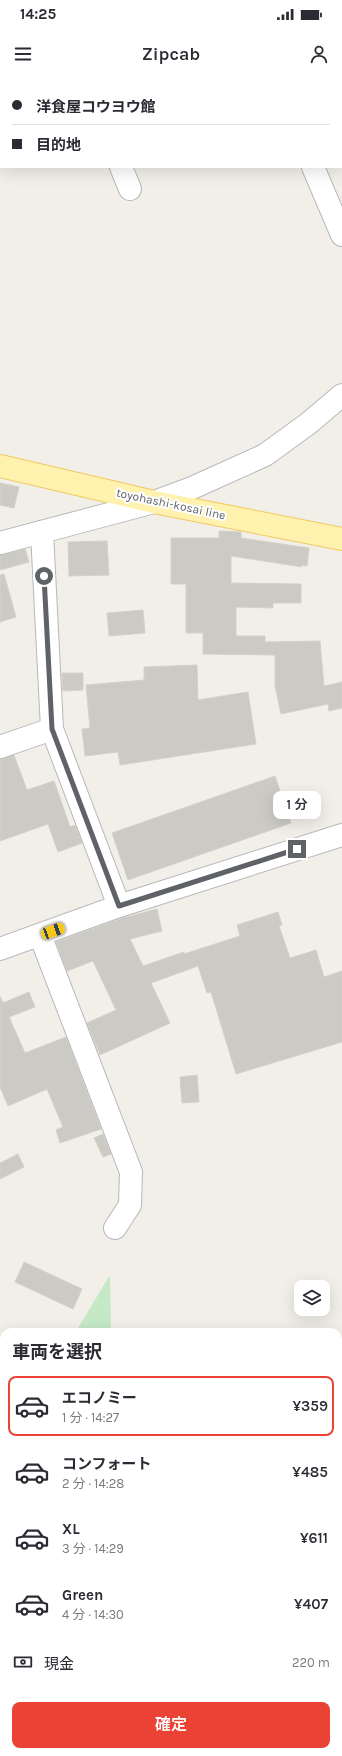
<!DOCTYPE html>
<html lang="ja">
<head>
<meta charset="utf-8">
<style>
  body { margin:0; font-family:Karla,"Noto Sans JP",sans-serif; background:#f7f7f7; color:#2b2b33; height:100vh; display:flex; flex-direction:column; font-size:15px; white-space:nowrap }
  * { box-sizing:border-box; margin:0 }
  p { font-size:13px; color:#7c7c81 }
  .icon { flex:none; width:22px; height:22px; fill:none; stroke:currentColor; stroke-width:2; stroke-linecap:round; stroke-linejoin:round }
  .map { position:relative; flex:1; overflow:hidden }
  .panel { position:absolute; left:0px; top:1248px; width:342px; height:428px; display:flex; flex-direction:column; background:#fff; border-radius:12px 12px 0 0; box-shadow:0 4px 16px #0002 }
  .panel>* { flex:none }
  .hud { position:absolute; left:0px; top:0px; width:342px; height:88px; box-shadow:0 4px 16px #0002; display:grid; align-content:center; height:88px; padding:0 12px; background:#fff }
  .controls { position:absolute; left:294px; top:1200px; display:grid; gap:8px }
  .controls a { display:grid; place-items:center; width:36px; height:36px; border-radius:8px; background:#fff; box-shadow:0 4px 16px #0002; font-size:20px }
  .end { position:absolute; width:18px; height:18px; margin:-9px; border:5px solid #5f6368; background:#fff; box-shadow:0 0 0 2px #fff }
  .from { border-radius:50% }
  .bubble { position:absolute; height:28px; border-radius:8px; background:#fff; box-shadow:0 4px 16px #0002; font-size:13px; font-weight:600; line-height:28px; text-align:center }
  .car { position:absolute; width:12px; height:24px; margin:-12px -6px; border-radius:5px; box-shadow:0 0 3px 1px #0007; background:linear-gradient(#f5c518 24%,#345 0 40%,#f5c518 0 76%,#345 0 86%,#f5c518 0) }
  .hud b { display:flex; align-items:center; gap:14px; height:38px; font-size:15px }
  .hud b+b { border-top:1px solid #e1e1e2 }
  .hud i { width:10px; height:10px; background:#2b2b33 }
  ul { padding:0; list-style:none }
  li { display:flex; align-items:center; gap:12px; height:60px; margin:0 8px 6px; padding:0 4px; border:2px solid transparent; border-radius:8px }
  li div { flex:1 }
  li b { display:block; font-size:15px }
  li em { font-style:normal; font-weight:600 }
  li.on { border-color:#ea4335 }
  li>.icon { width:36px; height:36px; stroke-width:1.5 }
  h2 { padding:0 12px; font-size:18px; line-height:48px }
  .pay { display:flex; align-items:center; gap:10px; height:44px; padding:0 12px; font-size:15px }
  .pay p { margin-inline-start:auto }
  .action { display:flex; gap:8px; margin-top:auto; padding:8px 12px }
  .action a { flex:1; height:46px; border-radius:8px; background:#ea4335; color:#fff; font-size:16px; font-weight:600; line-height:46px; text-align:center }
  .status { display:flex; justify-content:space-between; align-items:center; height:28px; padding:0 20px; background:#fff; direction:ltr }
  .status svg { height:11px; fill:currentColor }
  header { display:flex; justify-content:space-between; align-items:center; height:52px; padding:0 12px; background:#fff; font-size:18px; font-weight:600 }
  .map>svg:first-child { display:block }
  .green { fill:#c5e8c5 }
  .lines { fill:none; stroke-linecap:round; stroke-linejoin:round }
  .river { stroke:#aadaff; stroke-width:29 }
  .building { fill:#cccac5; stroke:#d6d1c6 }
  .minor-casing { stroke:#b5b8bc; stroke-width:24 }
  .major-casing { stroke:#f2c960; stroke-width:24 }
  .path { stroke:#9cc7a9; stroke-width:2.5; stroke-dasharray:4 2; stroke-linecap:butt }
  .minor { stroke:#fff; stroke-width:22 }
  .major { stroke:#fff2af; stroke-width:22 }
  .rail { stroke:#b6b7b8; stroke-width:3; stroke-dasharray:1 5; stroke-linecap:butt }
  .route { stroke:#5f6368; stroke-width:5 }
  .labels { text-anchor:middle; stroke-width:4; stroke-linejoin:round; paint-order:stroke }
  .street-label { font-size:12px; fill:#5f6368; stroke:#fff }
</style>
</head>
<body>
<div class="status"><b>14:25</b><svg viewBox="0 0 49 12"><path d="M0 12V9h3v3zM5 12V6h3v6zM10 12V3h3v9zM15 12V0h3v12zM26 1h20v11H26zM47 4h2v5h-2z"/></svg></div>
<header><svg class="icon" aria-label="menu" viewBox="0 0 24 24"><path d="M4 6h16M4 12h16M4 18h16"/></svg>Zipcab<svg class="icon" aria-label="person" viewBox="0 0 24 24"><circle cx="12" cy="8" r="4"/><path d="M4 21q1-7 8-7t8 7"/></svg></header>
<div class="map">
<svg width="342" height="1676" viewBox="0 0 342 1676">
  <rect width="100%" height="100%" fill="#f1efe8"/>
  <!-- green -->
  <g class="green">
    <polygon points="110,1195 111,1252 75,1252 78,1248"/>
    <polygon points="0,1282 4,1282 4,1368 0,1369"/>
    <polygon points="342,1368 342,1432 338,1432 338,1369"/>
  </g>
  <g class="lines">
    <!-- river -->
    <g class="river">
      <polyline points="0,1446 4,1447"/>
      <polyline points="338,1484 342,1484"/>
    </g>
  </g>
  <!-- building -->
  <g class="building">
    <polygon points="0,403 19,407 14,428 0,425"/>
    <polygon points="219,451 241,452 241,458 309,468 307,486 302,485 302,487 231,476 231,503 301,504 301,523 273,523 273,528 236,527 236,556 265,556 265,562 320,561 324,606 342,602 342,628 329,631 328,624 281,634 275,606 275,575 203,574 203,553 186,553 186,504 171,504 171,458 219,458"/>
    <polygon points="107,461 109,495 69,496 68,462"/>
    <polygon points="25,469 29,482 0,490 0,475"/>
    <polygon points="4,494 16,537 0,542 0,495"/>
    <polygon points="143,530 145,553 109,556 107,533"/>
    <polygon points="197,585 198,620 248,612 256,664 120,685 118,672 85,676 82,649 90,648 86,605 144,600 144,587"/>
    <polygon points="62,593 83,593 83,610 63,611"/>
    <polygon points="14,675 27,710 54,701 70,747 75,745 82,763 58,772 48,744 0,761 0,679"/>
    <polygon points="275,696 291,743 128,800 112,753"/>
    <polygon points="157,829 162,851 130,859 143,886 184,872 184,874 240,856 237,845 278,832 282,845 279,846 290,878 316,870 324,897 342,891 342,962 236,994 211,912 207,913 198,886 151,903 170,943 100,975 87,943 116,930 93,881 67,891 56,862 123,838"/>
    <polygon points="29,912 35,927 9,937 25,973 66,957 101,1049 60,1063 56,1050 63,1047 47,1009 8,1026 0,1007 0,916 3,923"/>
    <polygon points="197,995 199,1022 182,1023 180,997"/>
    <polygon points="103,1054 111,1074 103,1077 94,1058"/>
    <polygon points="18,1074 24,1087 0,1099 0,1083"/>
    <polygon points="24,1182 82,1209 73,1229 15,1202"/>
  </g>
  <g class="lines">
    <!-- minor casing -->
    <g class="minor-casing">
      <g id="minor">
        <polyline points="84,0 85,1"/>
        <polyline points="276,0 277,1"/>
        <polyline points="107,1 110,0"/>
        <polyline points="0,37 1,36"/>
        <polyline points="121,87 130,109"/>
        <polyline points="313,87 342,155"/>
        <polyline points="42,452 52,649 119,826"/>
        <polyline points="0,463 154,422 192,408 265,375 309,343 342,315"/>
        <polyline points="0,667 52,649"/>
        <polyline points="40,855 131,1092 130,1125 115,1148"/>
        <polyline points="0,869 119,826 342,755"/>
      </g>
    </g>
    <!-- major casing -->
    <g class="major-casing">
      <polyline id="major" points="0,386 154,422 342,459"/>
    </g>
    <!-- path -->
    <g class="path">
      <polyline points="0,1493 4,1493"/>
      <polyline points="338,1528 342,1528"/>
      <polyline points="3,1676 5,1672"/>
      <polyline points="273,1676 274,1672"/>
    </g>
    <!-- minor -->
    <use href="#minor" class="minor"/>
    <!-- major -->
    <use href="#major" class="major"/>
    <!-- rail -->
    <g class="rail">
      <polyline points="338,1347 342,1346"/>
      <polyline points="338,1358 342,1357"/>
      <polyline points="0,1383 4,1382"/>
      <polyline points="0,1394 4,1393"/>
    </g>
  </g>
  <g class="lines">
    <!-- route -->
    <polyline class="route" points="44,496 52,649 119,826 297,769"/>
  </g>
  <g class="labels">
    <!-- street labels -->
    <g class="street-label">
      <text transform="translate(171 424) rotate(12)" y="4">toyohashi-kosai line</text>
    </g>
  </g>
</svg>
<div class="controls">
<a><svg class="icon" aria-label="layers" viewBox="0 0 24 24"><path d="M12 4l9 5-9 5-9-5zM3 14l9 5 9-5"/></svg></a>
</div>
<i class="end from" style="left:44px;top:496px"></i>
<i class="end" style="left:297px;top:769px"></i>
<div class="bubble" style="left:273px;top:711px;width:48px">1 分</div>
<i class="car" style="left:53px;top:851px;rotate:70deg"></i>
<div class="hud">
<b><i class="from"></i>洋食屋コウヨウ館</b>
<b><i></i>目的地</b>
</div>
<section class="panel">
<h2>車両を選択</h2>
<ul>
<li class="on"><svg class="icon" aria-label="car" viewBox="0 0 24 24"><path d="M5 17H2v-5l4-1 3-4h7l3 4 3 1v5h-3M9 17h6M6 11h13"/><circle cx="7" cy="17" r="2"/><circle cx="17" cy="17" r="2"/></svg><div><b>エコノミー</b><p>1 分 · 14:27</p></div><em>¥359</em></li>
<li><svg class="icon" aria-label="car" viewBox="0 0 24 24"><path d="M5 17H2v-5l4-1 3-4h7l3 4 3 1v5h-3M9 17h6M6 11h13"/><circle cx="7" cy="17" r="2"/><circle cx="17" cy="17" r="2"/></svg><div><b>コンフォート</b><p>2 分 · 14:28</p></div><em>¥485</em></li>
<li><svg class="icon" aria-label="car" viewBox="0 0 24 24"><path d="M5 17H2v-5l4-1 3-4h7l3 4 3 1v5h-3M9 17h6M6 11h13"/><circle cx="7" cy="17" r="2"/><circle cx="17" cy="17" r="2"/></svg><div><b>XL</b><p>3 分 · 14:29</p></div><em>¥611</em></li>
<li><svg class="icon" aria-label="car" viewBox="0 0 24 24"><path d="M5 17H2v-5l4-1 3-4h7l3 4 3 1v5h-3M9 17h6M6 11h13"/><circle cx="7" cy="17" r="2"/><circle cx="17" cy="17" r="2"/></svg><div><b>Green</b><p>4 分 · 14:30</p></div><em>¥407</em></li>
</ul>
<div class="pay"><svg class="icon" aria-label="cash" viewBox="0 0 24 24"><path d="M3 7h18v10H3z"/><circle cx="12" cy="12" r="2"/></svg>現金<p>220 m</p></div>
<div class="action"><a>確定</a></div>
</section>
</div>
</body>
</html>
